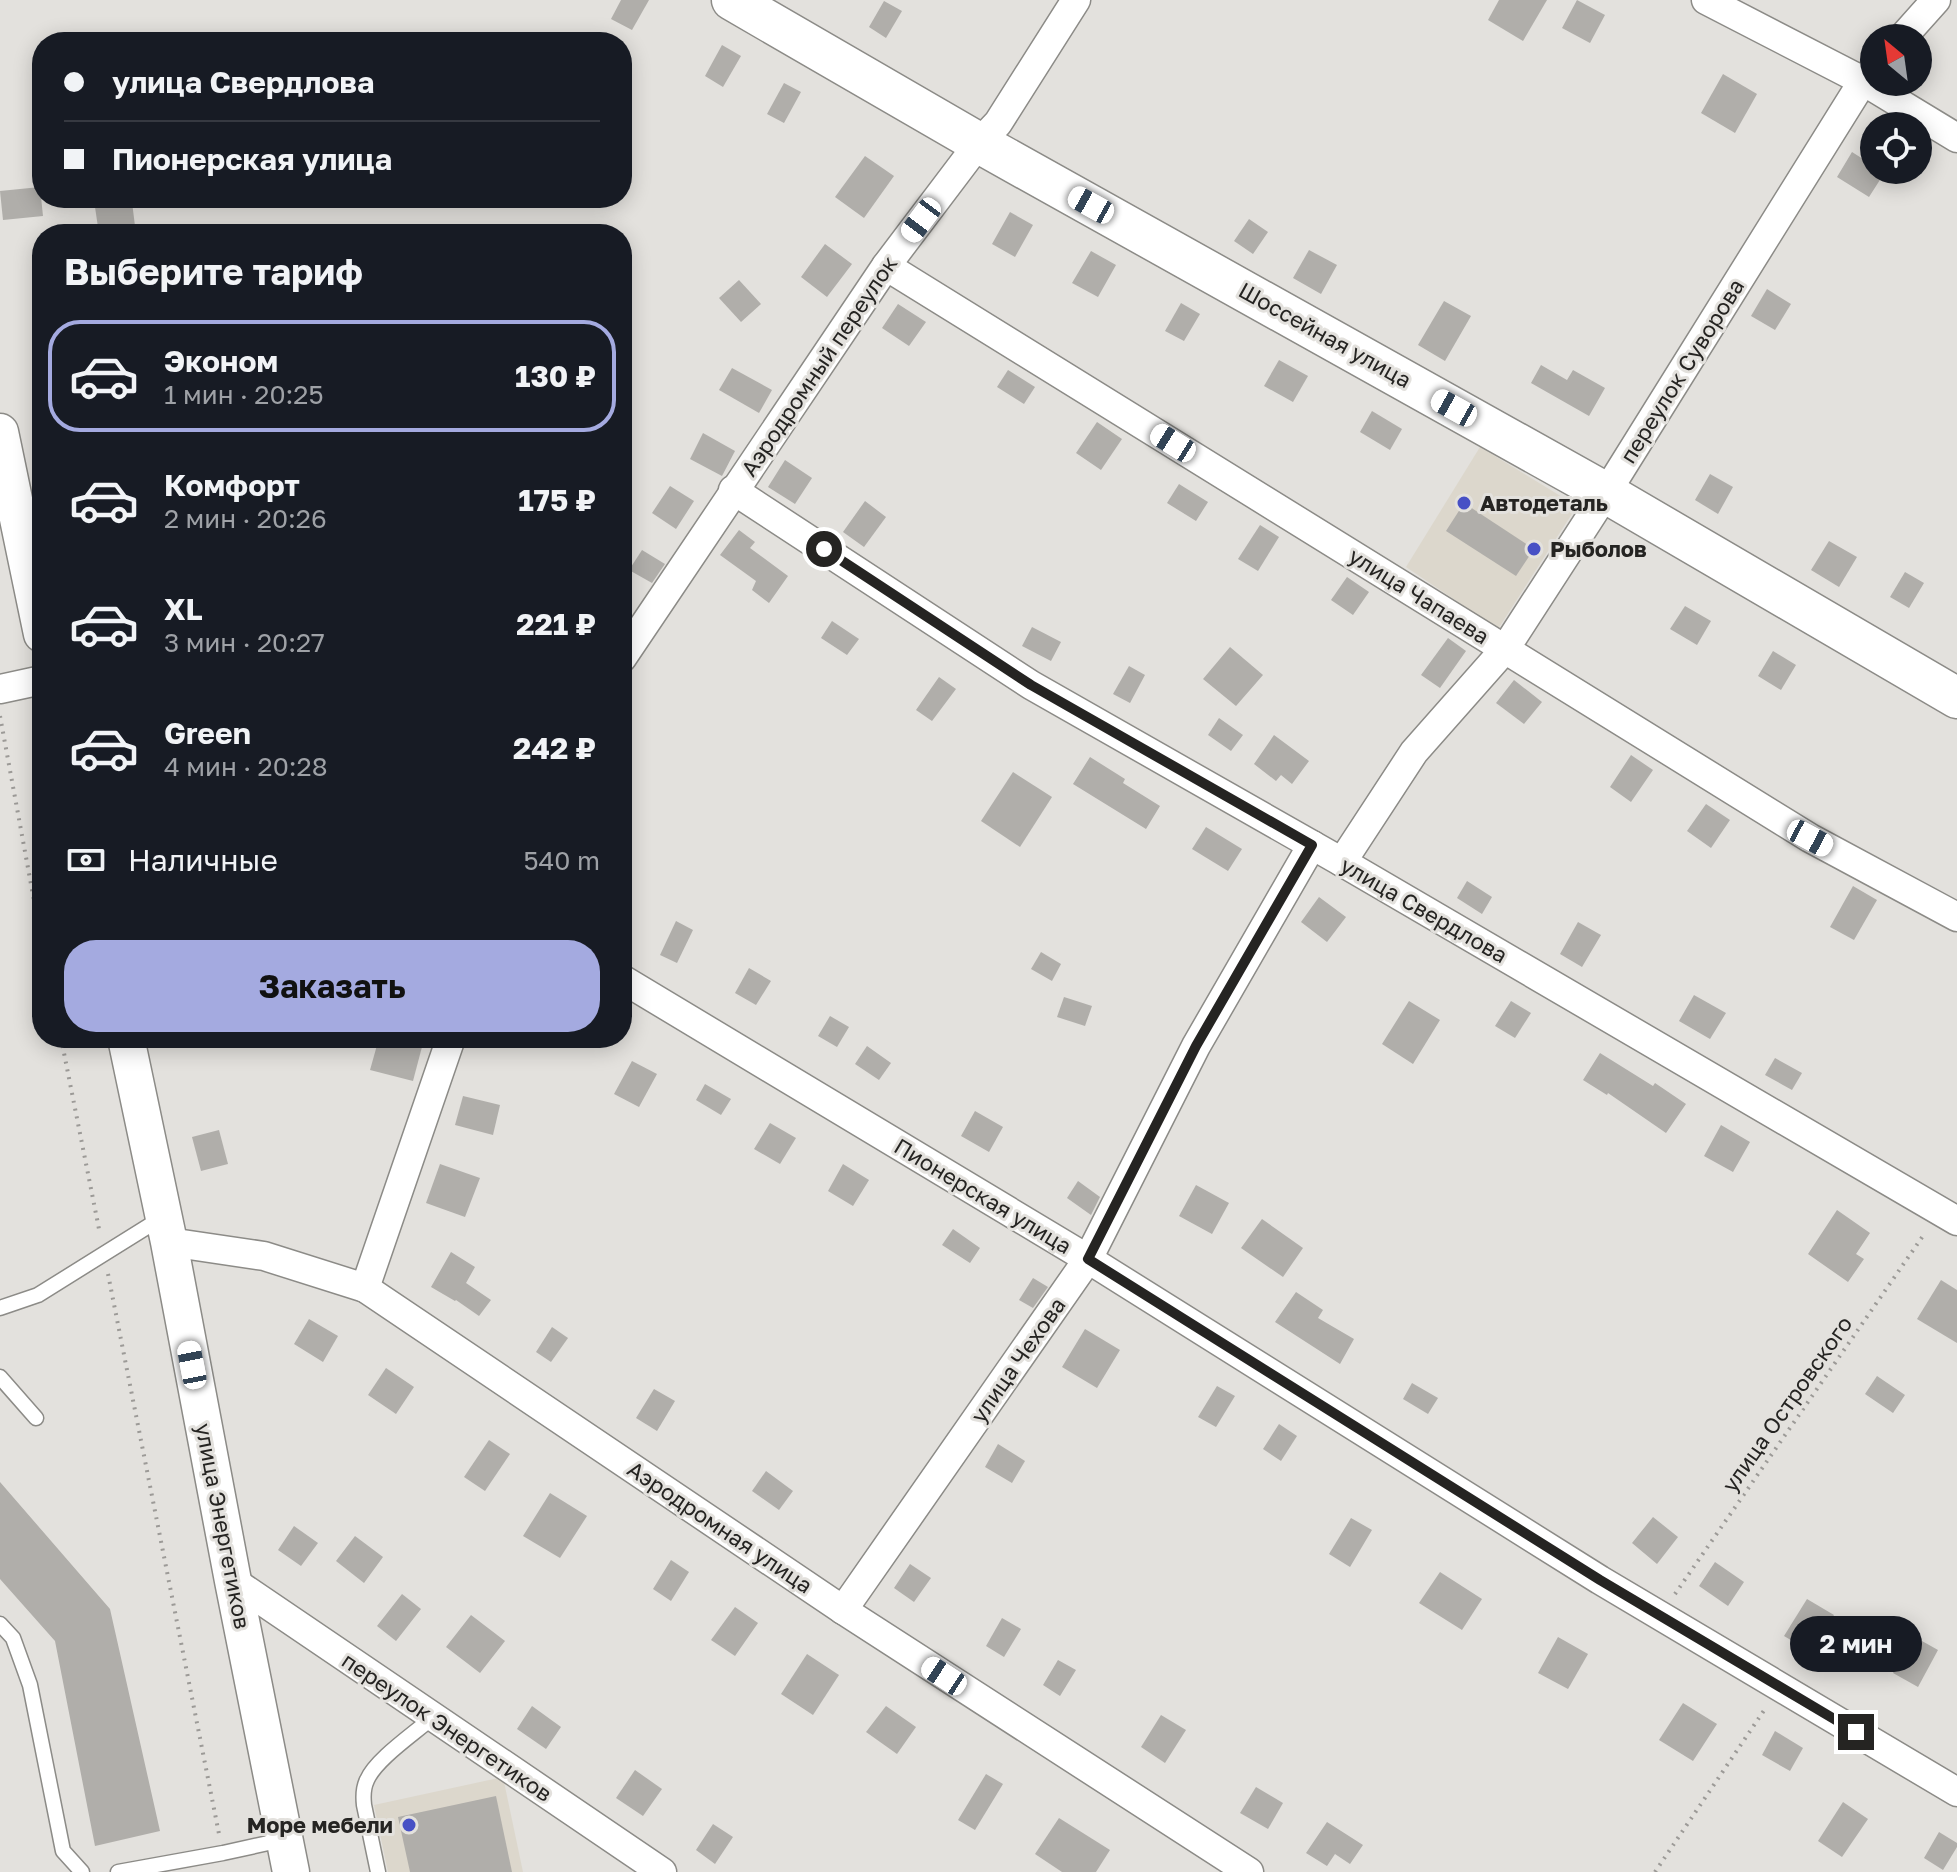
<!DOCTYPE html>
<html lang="ru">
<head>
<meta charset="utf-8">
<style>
  body { margin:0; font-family:"Golos Text",sans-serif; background:#20242c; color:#f1f3f6; height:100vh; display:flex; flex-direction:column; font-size:30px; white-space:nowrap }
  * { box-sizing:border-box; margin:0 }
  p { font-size:26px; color:#9ea1a6 }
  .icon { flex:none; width:44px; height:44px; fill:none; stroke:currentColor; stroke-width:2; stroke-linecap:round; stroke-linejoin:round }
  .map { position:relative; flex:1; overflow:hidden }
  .details { position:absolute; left:32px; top:224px; width:600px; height:824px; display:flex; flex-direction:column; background:#171b24; border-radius:32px; box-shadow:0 4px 20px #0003 }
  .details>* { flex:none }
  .guide { position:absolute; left:32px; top:32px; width:600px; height:176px; border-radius:32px; box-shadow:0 4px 20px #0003; display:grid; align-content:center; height:176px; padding:0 32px; background:#171b24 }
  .needle { width:52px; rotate:331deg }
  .controls { position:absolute; left:1860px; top:24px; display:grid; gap:16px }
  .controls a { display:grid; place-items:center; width:72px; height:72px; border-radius:50%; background:#171b24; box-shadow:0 4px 20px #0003; font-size:40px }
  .end { position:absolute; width:36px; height:36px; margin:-18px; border:10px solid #252422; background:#fff; box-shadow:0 0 0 4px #fff }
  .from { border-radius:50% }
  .bubble { position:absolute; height:56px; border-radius:28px; background:#171b24; box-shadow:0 4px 20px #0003; font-size:26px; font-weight:700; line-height:56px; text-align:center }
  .car { position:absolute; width:24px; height:48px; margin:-24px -12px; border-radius:10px; box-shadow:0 0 6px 2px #0007; background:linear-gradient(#fff 24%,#345 0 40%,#fff 0 76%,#345 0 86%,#fff 0) }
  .guide b { display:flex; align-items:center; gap:28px; height:76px; font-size:30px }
  .guide b+b { border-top:2px solid #363941 }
  .guide i { width:20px; height:20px; background:#f1f3f6 }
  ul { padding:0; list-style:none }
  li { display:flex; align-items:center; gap:24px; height:112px; margin:0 16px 12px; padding:0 16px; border:4px solid transparent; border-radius:32px }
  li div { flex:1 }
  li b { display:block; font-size:30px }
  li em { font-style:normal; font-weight:700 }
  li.on { border-color:#a4aae0 }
  li>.icon { width:72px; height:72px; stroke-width:1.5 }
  h2 { padding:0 32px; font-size:36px; line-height:96px }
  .pay { display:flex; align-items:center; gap:20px; height:88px; padding:0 32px; font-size:30px }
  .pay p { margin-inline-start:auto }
  .button { display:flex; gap:16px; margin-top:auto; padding:16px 32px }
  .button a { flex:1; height:92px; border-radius:32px; background:#a4aae0; color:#111; font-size:32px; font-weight:700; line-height:92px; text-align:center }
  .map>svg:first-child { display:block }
  .built { fill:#dcd7cc }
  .building { fill:#b0aeaa }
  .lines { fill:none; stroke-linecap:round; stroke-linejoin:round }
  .service-casing { stroke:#8c8b87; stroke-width:17 }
  .minor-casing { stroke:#8c8b87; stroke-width:31 }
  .tertiary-casing { stroke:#8c8b87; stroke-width:39 }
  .secondary-casing { stroke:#8c8b87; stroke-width:43 }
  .path { stroke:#9c9a97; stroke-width:4; stroke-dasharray:2 6; stroke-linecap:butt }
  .service { stroke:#fff; stroke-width:14 }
  .minor { stroke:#fff; stroke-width:28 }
  .tertiary { stroke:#fff; stroke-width:36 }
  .secondary { stroke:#fff; stroke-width:40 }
  .route { stroke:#252422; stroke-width:10 }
  .poi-dot { fill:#4750c5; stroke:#e3e1dd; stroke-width:3 }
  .labels { text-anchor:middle; stroke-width:6; stroke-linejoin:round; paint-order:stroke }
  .street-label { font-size:22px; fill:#252422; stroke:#e3e1dd }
  .poi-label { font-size:22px; font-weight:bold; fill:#252422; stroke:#e3e1dd; text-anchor:start }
</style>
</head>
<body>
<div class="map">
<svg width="1957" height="1872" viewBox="0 0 1957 1872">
  <rect width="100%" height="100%" fill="#e3e1dd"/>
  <!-- built -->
  <g class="built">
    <polygon points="1480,447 1577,506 1498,629 1406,567"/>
    <polygon points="503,1777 523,1872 388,1872 374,1805"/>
  </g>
  <!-- building -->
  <g class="building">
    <polygon points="621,0 649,0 632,30 611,19"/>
    <polygon points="1499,0 1547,0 1523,41 1488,20"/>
    <polygon points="1577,0 1605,15 1590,43 1562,28"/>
    <polygon points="884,1 902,11 886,38 869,27"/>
    <polygon points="722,45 741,56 723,87 705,76"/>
    <polygon points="1723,74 1757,94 1735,133 1701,113"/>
    <polygon points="784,83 801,92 784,123 767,114"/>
    <polygon points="1852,152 1874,166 1874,170 1881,170 1885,172 1869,197 1837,177"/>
    <polygon points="865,156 894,176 864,218 835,197"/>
    <polygon points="40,187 43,216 3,220 0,191"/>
    <polygon points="132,202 136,234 99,234 95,207"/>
    <polygon points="1010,212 1033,225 1015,257 992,244"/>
    <polygon points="1249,219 1268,232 1253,254 1234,241"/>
    <polygon points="825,244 852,264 827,297 801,277"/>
    <polygon points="1309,250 1337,265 1321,294 1293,278"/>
    <polygon points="1091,251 1116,265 1098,297 1072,283"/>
    <polygon points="739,280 761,304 741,322 719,298"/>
    <polygon points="1767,289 1791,304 1775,330 1751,316"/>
    <polygon points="1444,301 1471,316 1445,361 1418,345"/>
    <polygon points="1181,303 1200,314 1184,341 1165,331"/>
    <polygon points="898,304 926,322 909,346 882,328"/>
    <polygon points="1279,360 1308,376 1293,402 1264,386"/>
    <polygon points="1541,365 1567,380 1573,370 1605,388 1589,416 1531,383"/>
    <polygon points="732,368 772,390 759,413 719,390"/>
    <polygon points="1008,370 1035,387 1024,404 997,387"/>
    <polygon points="1372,411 1402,429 1390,450 1360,432"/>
    <polygon points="1097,422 1122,439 1101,470 1076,453"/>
    <polygon points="703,433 735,451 722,476 690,459"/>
    <polygon points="785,460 812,478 795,504 768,487"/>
    <polygon points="1710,474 1733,487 1718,514 1695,500"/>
    <polygon points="1179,484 1208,502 1196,521 1167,503"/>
    <polygon points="670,486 694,501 676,529 652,513"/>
    <polygon points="865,501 886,517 864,547 843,532"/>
    <polygon points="1464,503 1534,549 1516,576 1446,531"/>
    <polygon points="1260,525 1279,537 1258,571 1238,559"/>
    <polygon points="739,530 755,542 750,548 788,576 769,603 752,590 756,581 720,555"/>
    <polygon points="1829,541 1857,557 1839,587 1811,570"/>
    <polygon points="642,550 665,564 652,583 629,570"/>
    <polygon points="1905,572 1924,583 1909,608 1890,597"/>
    <polygon points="1347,577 1369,592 1353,615 1331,600"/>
    <polygon points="1685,606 1711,621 1697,645 1670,629"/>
    <polygon points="832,621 859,639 847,655 821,638"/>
    <polygon points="1032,627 1061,642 1051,661 1022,646"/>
    <polygon points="1448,638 1466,651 1440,688 1421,675"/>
    <polygon points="1230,647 1263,675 1236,706 1203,679"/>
    <polygon points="1773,651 1796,665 1781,690 1758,676"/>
    <polygon points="1129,666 1145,675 1130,703 1113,694"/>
    <polygon points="939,677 956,689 932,721 916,710"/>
    <polygon points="1514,680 1542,702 1524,724 1496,703"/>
    <polygon points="1219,718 1243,735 1231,751 1208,735"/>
    <polygon points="1274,735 1309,761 1292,784 1281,775 1276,781 1254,764"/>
    <polygon points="1631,755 1653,770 1631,802 1610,787"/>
    <polygon points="1090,757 1125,779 1123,783 1160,806 1146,829 1073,784"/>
    <polygon points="1013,772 1052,797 1020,847 981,821"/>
    <polygon points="1706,804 1730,820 1711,848 1687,831"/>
    <polygon points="1206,827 1242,849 1228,871 1192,849"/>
    <polygon points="1467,881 1492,897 1482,914 1457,898"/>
    <polygon points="1853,886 1877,900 1854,940 1830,927"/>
    <polygon points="1319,897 1346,917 1327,942 1301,922"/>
    <polygon points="676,921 693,930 677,963 660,955"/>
    <polygon points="1578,922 1601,935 1582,967 1560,954"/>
    <polygon points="1041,952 1061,964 1052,981 1031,969"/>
    <polygon points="749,968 771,981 756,1005 735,993"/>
    <polygon points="1694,995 1726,1013 1710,1039 1679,1021"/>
    <polygon points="1064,997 1092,1006 1085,1026 1057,1017"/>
    <polygon points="1409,1001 1440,1020 1413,1064 1382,1044"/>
    <polygon points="1511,1001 1531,1013 1515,1038 1495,1026"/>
    <polygon points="830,1016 849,1027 837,1047 818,1036"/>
    <polygon points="379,1038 406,1038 423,1043 413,1081 370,1070"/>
    <polygon points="867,1046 891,1063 879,1080 855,1064"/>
    <polygon points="1600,1053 1653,1086 1655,1083 1686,1104 1666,1133 1608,1093 1607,1095 1583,1080"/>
    <polygon points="1775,1058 1802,1073 1792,1090 1765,1075"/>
    <polygon points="632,1061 657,1074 639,1107 614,1094"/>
    <polygon points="705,1084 731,1099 721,1115 696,1100"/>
    <polygon points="463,1096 500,1105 493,1135 455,1125"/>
    <polygon points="975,1111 1003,1127 989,1152 961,1136"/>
    <polygon points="770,1123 796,1138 780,1164 754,1149"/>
    <polygon points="1721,1125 1750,1142 1733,1172 1704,1156"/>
    <polygon points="219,1130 228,1164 201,1171 192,1137"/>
    <polygon points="440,1164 480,1178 465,1217 426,1203"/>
    <polygon points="843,1164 869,1180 853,1206 828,1191"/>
    <polygon points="1078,1181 1100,1197 1091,1215 1067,1198"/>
    <polygon points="1196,1185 1229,1203 1212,1234 1179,1216"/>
    <polygon points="1837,1210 1870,1233 1856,1254 1864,1259 1848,1282 1808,1254"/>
    <polygon points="1262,1219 1303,1248 1283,1277 1241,1248"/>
    <polygon points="953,1229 980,1248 970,1263 942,1245"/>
    <polygon points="451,1252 475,1267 466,1283 491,1300 479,1316 456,1300 455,1301 431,1287"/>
    <polygon points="1033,1278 1048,1287 1033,1308 1019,1300"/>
    <polygon points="1941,1280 1957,1290 1957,1343 1917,1319"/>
    <polygon points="1296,1292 1323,1310 1318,1318 1354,1339 1340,1364 1275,1322"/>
    <polygon points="309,1319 338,1336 323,1362 294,1344"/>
    <polygon points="552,1327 568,1338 551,1362 536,1352"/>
    <polygon points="1085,1329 1120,1350 1097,1388 1062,1367"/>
    <polygon points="386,1368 414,1387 396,1414 368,1395"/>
    <polygon points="1877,1376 1905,1395 1893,1413 1865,1394"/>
    <polygon points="1412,1383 1438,1398 1428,1414 1403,1399"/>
    <polygon points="1217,1386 1235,1396 1216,1427 1198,1417"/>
    <polygon points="654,1389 675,1401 657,1431 636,1418"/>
    <polygon points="1279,1424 1297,1436 1281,1461 1263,1449"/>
    <polygon points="489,1440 510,1454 485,1491 464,1477"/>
    <polygon points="998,1444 1025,1461 1012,1483 985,1467"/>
    <polygon points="766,1471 793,1491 779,1510 752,1491"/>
    <polygon points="0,1482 110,1609 160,1831 95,1846 55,1641 0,1579"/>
    <polygon points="550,1493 587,1516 560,1558 523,1536"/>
    <polygon points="1653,1517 1678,1537 1657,1564 1632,1543"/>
    <polygon points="1351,1518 1372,1530 1350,1567 1329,1554"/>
    <polygon points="294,1526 318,1543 301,1566 278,1550"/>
    <polygon points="355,1536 383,1557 364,1583 336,1561"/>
    <polygon points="671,1560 689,1572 671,1601 653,1589"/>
    <polygon points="1715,1562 1744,1582 1728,1606 1699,1586"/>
    <polygon points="910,1564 931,1578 914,1602 894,1588"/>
    <polygon points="1440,1572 1482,1599 1462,1630 1419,1603"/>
    <polygon points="402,1594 421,1609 396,1641 377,1626"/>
    <polygon points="1807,1599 1834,1615 1811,1652 1784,1636"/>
    <polygon points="735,1607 758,1623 735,1656 711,1640"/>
    <polygon points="471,1615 505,1641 480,1673 446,1647"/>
    <polygon points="1002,1618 1021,1629 1004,1657 986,1646"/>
    <polygon points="1913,1636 1938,1650 1918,1687 1893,1673"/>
    <polygon points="1558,1637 1588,1654 1568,1689 1538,1673"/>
    <polygon points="807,1654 839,1675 813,1715 781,1694"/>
    <polygon points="1058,1660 1076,1670 1060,1696 1043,1685"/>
    <polygon points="1683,1703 1717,1724 1693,1761 1659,1740"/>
    <polygon points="532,1706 561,1727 546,1749 517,1729"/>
    <polygon points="886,1706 916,1727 897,1754 866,1732"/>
    <polygon points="1161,1715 1186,1730 1165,1763 1141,1747"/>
    <polygon points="1775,1731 1803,1748 1790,1771 1762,1755"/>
    <polygon points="635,1770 662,1789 643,1816 616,1798"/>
    <polygon points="986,1774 1003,1784 975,1830 958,1820"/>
    <polygon points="1256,1787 1283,1803 1268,1829 1240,1813"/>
    <polygon points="496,1796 512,1872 410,1872 398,1817"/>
    <polygon points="1843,1802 1868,1819 1842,1857 1818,1841"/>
    <polygon points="1059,1818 1110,1850 1096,1872 1062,1872 1035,1854"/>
    <polygon points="1327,1822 1363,1845 1350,1864 1335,1854 1327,1866 1306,1853"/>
    <polygon points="713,1824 733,1837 715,1864 696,1850"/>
    <polygon points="1939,1832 1957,1843 1957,1847 1943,1870 1924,1858"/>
  </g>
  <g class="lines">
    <!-- service casing -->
    <g class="service-casing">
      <g id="service">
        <polyline points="0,1308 38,1295 163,1217"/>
        <polyline points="0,1377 36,1418"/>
        <polyline points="0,1624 13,1638 30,1685 63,1851 82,1872"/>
        <polyline points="118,1872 223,1853 282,1840"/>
        <path d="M378 1872 364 1805C363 1796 363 1788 367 1780 376 1759 415 1733 433 1717"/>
      </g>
    </g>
    <!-- minor casing -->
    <g class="minor-casing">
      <g id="minor">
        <polyline points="1706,0 1863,81 1957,138"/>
        <polyline points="1902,38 1936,0"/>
        <polyline points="886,266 1810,838 1957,917"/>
        <polyline points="733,490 1031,685 1342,862 1957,1221"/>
        <polyline points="622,658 886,266 979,143 998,123 1076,0"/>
        <polyline points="0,689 42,680"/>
        <polyline points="1342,862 1414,752 1505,649 1606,493 1863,81 1874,69"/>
        <polyline points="622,979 1088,1259 1600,1580 1957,1792"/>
        <polyline points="169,1242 264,1256 365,1288 843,1610 1249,1872"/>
        <polyline points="365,1288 451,1038"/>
        <polyline points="233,1581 662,1872"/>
        <polyline points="843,1610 1088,1259 1196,1046 1312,845"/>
      </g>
    </g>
    <!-- tertiary casing -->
    <g class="tertiary-casing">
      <g id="tertiary">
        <polyline points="0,432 42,634"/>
        <polyline points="126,1038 169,1242 233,1581 291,1872"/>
      </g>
    </g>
    <!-- secondary casing -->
    <g class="secondary-casing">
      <polyline id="secondary" points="732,0 979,143 1606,493 1957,698"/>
    </g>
    <!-- path -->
    <g class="path">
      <polyline points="0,716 42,944"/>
      <polyline points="61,1038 100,1234"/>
      <polyline points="108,1274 219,1834"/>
      <polyline points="1675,1594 1925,1233"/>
      <polyline points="1655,1872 1765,1709"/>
    </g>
    <!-- service -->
    <use href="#service" class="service"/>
    <!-- minor -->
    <use href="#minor" class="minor"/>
    <!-- tertiary -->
    <use href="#tertiary" class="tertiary"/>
    <!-- secondary -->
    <use href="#secondary" class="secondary"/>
  </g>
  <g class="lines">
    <!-- route -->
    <polyline class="route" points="824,549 1031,685 1312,845 1196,1046 1088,1259 1600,1580 1856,1732"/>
  </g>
  <!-- markers -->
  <g class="poi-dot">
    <circle cx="1464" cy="503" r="8"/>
    <circle cx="1534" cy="549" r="8"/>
    <circle cx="409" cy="1825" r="8"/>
  </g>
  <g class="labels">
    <!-- street labels -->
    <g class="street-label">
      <text transform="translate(1325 335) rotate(29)" y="8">Шоссейная улица</text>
      <text transform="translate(819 366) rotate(-56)" y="8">Аэродромный переулок</text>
      <text transform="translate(1682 371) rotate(-58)" y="8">переулок Суворова</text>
      <text transform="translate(1419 596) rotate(32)" y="8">улица Чапаева</text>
      <text transform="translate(1424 910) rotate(30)" y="8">улица Свердлова</text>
      <text transform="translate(983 1196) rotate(31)" y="8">Пионерская улица</text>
      <text transform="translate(1018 1360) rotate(-55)" y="8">улица Чехова</text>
      <text transform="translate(1787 1404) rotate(-55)" y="8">улица Островского</text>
      <text transform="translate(223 1526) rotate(79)" y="8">улица Энергетиков</text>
      <text transform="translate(720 1527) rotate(34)" y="8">Аэродромная улица</text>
      <text transform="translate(447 1727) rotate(34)" y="8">переулок Энергетиков</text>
    </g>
    <!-- poi labels -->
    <g class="poi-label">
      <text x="1480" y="511">Автодеталь</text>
      <text x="1550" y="557">Рыболов</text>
      <text x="393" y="1833" text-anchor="end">Море мебели</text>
    </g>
  </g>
</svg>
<div class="controls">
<a><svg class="needle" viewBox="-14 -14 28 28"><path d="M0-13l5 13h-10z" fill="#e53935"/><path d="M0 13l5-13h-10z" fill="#9ea1a6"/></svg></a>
<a><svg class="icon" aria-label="locate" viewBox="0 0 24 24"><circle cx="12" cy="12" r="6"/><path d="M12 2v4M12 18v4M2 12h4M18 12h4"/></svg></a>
</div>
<i class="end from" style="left:824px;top:549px"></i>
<i class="end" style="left:1856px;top:1732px"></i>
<div class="bubble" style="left:1790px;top:1616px;width:132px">2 мин</div>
<i class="car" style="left:1091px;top:205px;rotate:299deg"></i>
<i class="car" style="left:921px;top:220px;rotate:217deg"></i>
<i class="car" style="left:1454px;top:408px;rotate:299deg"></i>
<i class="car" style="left:1173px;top:443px;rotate:302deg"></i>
<i class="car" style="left:1810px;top:838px;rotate:118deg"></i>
<i class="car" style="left:192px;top:1365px;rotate:349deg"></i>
<i class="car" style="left:944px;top:1676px;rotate:303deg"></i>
<div class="guide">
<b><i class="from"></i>улица Свердлова</b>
<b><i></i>Пионерская улица</b>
</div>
<section class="details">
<h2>Выберите тариф</h2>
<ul>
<li class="on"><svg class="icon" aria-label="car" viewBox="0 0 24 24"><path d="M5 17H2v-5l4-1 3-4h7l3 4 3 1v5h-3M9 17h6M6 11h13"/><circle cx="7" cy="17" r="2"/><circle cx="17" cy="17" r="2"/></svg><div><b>Эконом</b><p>1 мин · 20:25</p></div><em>130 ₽</em></li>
<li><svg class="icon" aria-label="car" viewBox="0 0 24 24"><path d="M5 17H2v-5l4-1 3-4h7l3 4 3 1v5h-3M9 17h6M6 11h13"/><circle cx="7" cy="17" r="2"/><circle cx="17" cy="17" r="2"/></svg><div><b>Комфорт</b><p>2 мин · 20:26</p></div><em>175 ₽</em></li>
<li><svg class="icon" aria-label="car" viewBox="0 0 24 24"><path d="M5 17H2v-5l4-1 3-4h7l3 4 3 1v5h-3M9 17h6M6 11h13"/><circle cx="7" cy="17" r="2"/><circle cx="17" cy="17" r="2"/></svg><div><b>XL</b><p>3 мин · 20:27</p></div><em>221 ₽</em></li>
<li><svg class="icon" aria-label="car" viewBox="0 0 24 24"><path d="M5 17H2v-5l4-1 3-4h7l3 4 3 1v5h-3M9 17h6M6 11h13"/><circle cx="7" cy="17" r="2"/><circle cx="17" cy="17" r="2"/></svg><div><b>Green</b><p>4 мин · 20:28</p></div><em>242 ₽</em></li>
</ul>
<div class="pay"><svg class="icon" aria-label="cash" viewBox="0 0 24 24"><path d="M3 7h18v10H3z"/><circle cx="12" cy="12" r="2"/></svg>Наличные<p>540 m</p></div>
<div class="button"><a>Заказать</a></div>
</section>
</div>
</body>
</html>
